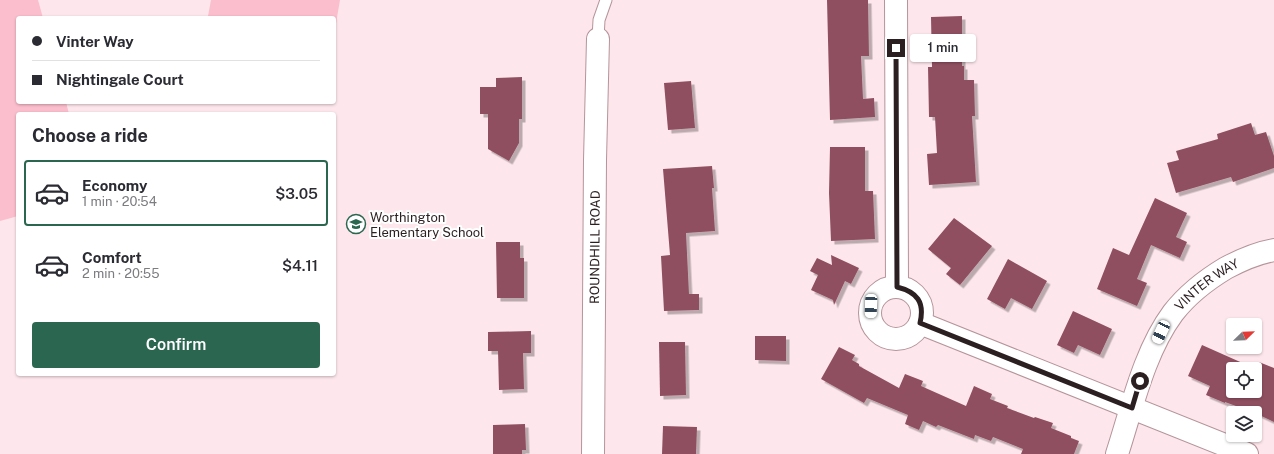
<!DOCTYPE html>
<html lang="en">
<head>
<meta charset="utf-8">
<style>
  body { margin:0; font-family:"Public Sans",sans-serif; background:#f7f7f7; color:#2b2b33; height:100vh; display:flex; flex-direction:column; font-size:15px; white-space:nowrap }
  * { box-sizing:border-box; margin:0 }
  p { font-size:13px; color:#7c7c81 }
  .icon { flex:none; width:22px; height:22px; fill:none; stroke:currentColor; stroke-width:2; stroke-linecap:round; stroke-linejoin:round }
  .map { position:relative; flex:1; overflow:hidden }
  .sheet { position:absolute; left:16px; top:112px; width:320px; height:264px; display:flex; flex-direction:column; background:#fff; border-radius:4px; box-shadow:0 1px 3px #0004 }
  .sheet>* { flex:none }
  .banner { position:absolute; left:16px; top:16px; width:320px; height:88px; border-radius:4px; box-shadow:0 1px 3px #0004; display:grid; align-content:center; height:88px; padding:0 16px; background:#fff }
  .needle { width:26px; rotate:67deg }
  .buttons { position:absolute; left:1226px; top:318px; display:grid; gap:8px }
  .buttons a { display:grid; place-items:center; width:36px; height:36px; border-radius:4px; background:#fff; box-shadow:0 1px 3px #0004; font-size:20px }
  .end { position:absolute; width:18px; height:18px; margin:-9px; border:5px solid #2c1f22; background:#fff; box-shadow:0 0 0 2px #fff }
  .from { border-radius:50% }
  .bubble { position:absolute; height:28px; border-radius:4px; background:#fff; box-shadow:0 1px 3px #0004; font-size:13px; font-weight:600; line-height:28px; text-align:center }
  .car { position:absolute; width:12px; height:24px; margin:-12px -6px; border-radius:5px; box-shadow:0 0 3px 1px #0007; background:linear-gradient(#fff 24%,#345 0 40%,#fff 0 76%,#345 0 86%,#fff 0) }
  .banner b { display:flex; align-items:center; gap:14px; height:38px; font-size:15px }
  .banner b+b { border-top:1px solid #e1e1e2 }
  .banner i { width:10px; height:10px; background:#2b2b33 }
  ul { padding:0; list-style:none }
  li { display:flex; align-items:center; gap:12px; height:66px; margin:0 8px 6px; padding:0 8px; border:2px solid transparent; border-radius:4px }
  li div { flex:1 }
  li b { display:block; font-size:15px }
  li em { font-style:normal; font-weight:600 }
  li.selected { border-color:#2a6650 }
  li>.icon { width:36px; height:36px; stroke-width:1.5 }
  h2 { padding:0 16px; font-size:18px; line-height:48px }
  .button { display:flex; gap:8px; margin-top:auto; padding:8px 16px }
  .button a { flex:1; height:46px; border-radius:4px; background:#2a6650; color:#fff; font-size:16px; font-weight:600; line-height:46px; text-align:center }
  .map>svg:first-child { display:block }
  .green { fill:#fbbecc }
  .building { fill:#8f4f60; fill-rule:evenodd; filter:url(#shadow) }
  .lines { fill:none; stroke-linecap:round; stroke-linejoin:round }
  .service-casing { stroke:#b5949b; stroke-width:13 }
  .minor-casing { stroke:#b5949b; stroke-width:24 }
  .service { stroke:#fff; stroke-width:11 }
  .minor { stroke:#fff; stroke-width:22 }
  .route { stroke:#2c1f22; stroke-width:5 }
  .labels { text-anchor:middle; stroke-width:4; stroke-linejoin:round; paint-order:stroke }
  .poi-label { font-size:13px; fill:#2c1f22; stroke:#fff; text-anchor:start }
  .street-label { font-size:13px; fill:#2c1f22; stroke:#fff }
</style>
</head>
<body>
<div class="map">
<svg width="1274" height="454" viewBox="0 0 1274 454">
  <defs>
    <filter id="shadow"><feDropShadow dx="3.5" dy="3.5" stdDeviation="0" flood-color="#0004"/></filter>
  </defs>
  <rect width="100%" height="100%" fill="#fde7ec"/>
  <!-- green -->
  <g class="green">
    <polygon points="0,0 38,0 43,18 18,18 18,102 66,102 69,114 18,114 18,216 0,221"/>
    <polygon points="211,0 340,0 334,35 334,18 219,18 208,16"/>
  </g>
  <!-- building -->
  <g class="building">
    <polygon points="827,0 868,0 869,56 861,56 863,99 874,98 875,117 830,120"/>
    <polygon points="962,16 962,66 964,66 964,80 974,80 975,116 972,116 976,182 929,185 927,154 937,153 935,117 929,117 928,67 932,67 931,17"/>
    <polygon points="522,77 522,119 519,119 519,143 509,161 488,149 488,114 480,114 480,87 496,87 496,78"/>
    <polygon points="691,81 695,128 668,130 664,83"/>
    <polygon points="1251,123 1255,135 1266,132 1274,156 1274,168 1233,182 1231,177 1176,193 1167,163 1179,160 1176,151 1218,139 1217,134"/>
    <polygon points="830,147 865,147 865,191 873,191 875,239 831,241 829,193"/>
    <polygon points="712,166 714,188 712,188 715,231 686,233 689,294 699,294 699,310 664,311 661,256 670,255 663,169"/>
    <polygon points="1155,198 1187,213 1176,237 1187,242 1180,258 1151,245 1137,279 1147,283 1137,306 1097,289 1113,248 1129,255"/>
    <polygon points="954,218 992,246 960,285 946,274 951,268 928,249"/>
    <polygon points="496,242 520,242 520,258 524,258 524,298 497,298"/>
    <polygon points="831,255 859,268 851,284 845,281 834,305 833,300 811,290 818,275 810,271 817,258 832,265"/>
    <polygon points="1008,259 1047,281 1032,309 1011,298 1005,309 987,299"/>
    <polygon points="1073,311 1112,329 1100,355 1078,345 1074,353 1057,345"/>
    <polygon points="531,331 531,353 523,353 524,389 499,390 498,351 488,351 488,332"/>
    <polygon points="755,336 786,336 786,361 755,360"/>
    <polygon points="659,342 685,342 686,395 660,396"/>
    <path d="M1202 345 1256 369 1259 362 1274 368V422L1255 413 1225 402V403L1206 395 1210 386 1188 376ZM1233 369H1255V391H1233Z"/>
    <polygon points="839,347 855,355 852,360 859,364 859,366 899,388 905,374 923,381 921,386 966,406 974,386 992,394 990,399 1008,406 1007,408 1034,418 1035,417 1053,423 1051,428 1071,436 1071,438 1079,441 1074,454 1021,454 1023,449 993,437 991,441 975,435 974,439 938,425 936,427 923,421 919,430 905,424 908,415 867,398 864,403 821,379"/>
    <polygon points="525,424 526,450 522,450 522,454 493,454 493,425"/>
    <polygon points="663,426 697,427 696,454 662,454"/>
  </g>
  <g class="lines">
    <!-- service casing -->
    <g class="service-casing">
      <polyline id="service" points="598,39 599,20 606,0"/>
    </g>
    <!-- minor casing -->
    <g class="minor-casing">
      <g id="minor">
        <polyline points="896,0 897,287"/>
        <circle cx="896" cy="313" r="26"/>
        <polyline points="920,323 1247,454"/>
        <path id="s1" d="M593 454 595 160 598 39"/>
        <path id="s2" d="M1117 454C1132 408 1144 352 1173 313 1187 295 1206 280 1226 268 1241 260 1257 253 1274 250"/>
      </g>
    </g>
    <!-- service -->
    <use href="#service" class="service"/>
    <!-- minor -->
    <use href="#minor" class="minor"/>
  </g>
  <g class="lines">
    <!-- route -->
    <path class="route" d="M896 48 897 287C917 292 925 302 920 323L1132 408 1140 381"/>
  </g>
  <!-- icons -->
  <defs>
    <g id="school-ring" transform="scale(1)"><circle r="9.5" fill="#fff" stroke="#2a6650" stroke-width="1.5"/><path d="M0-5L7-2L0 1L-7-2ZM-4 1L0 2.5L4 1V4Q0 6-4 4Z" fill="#2a6650"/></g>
  </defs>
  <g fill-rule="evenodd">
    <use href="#school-ring" x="356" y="224"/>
  </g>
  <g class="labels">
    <!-- poi labels -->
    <g class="poi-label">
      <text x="370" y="222">Worthington<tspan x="370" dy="15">Elementary School</tspan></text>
    </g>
    <!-- street labels -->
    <g class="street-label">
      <text dy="5" stroke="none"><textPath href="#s1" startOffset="207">ROUNDHILL ROAD</textPath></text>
      <text dy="5" stroke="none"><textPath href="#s2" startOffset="197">VINTER WAY</textPath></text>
    </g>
  </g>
</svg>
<div class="buttons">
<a><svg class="needle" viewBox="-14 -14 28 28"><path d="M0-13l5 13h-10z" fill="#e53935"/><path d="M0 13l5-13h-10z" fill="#7c7c81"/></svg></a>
<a><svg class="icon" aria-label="locate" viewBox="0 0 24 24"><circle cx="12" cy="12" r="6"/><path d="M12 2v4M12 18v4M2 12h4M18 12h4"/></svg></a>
<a><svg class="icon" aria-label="layers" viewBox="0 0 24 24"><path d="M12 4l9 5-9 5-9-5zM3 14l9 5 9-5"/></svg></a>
</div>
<i class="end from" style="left:1140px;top:381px"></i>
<i class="end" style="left:896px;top:48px"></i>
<div class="bubble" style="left:910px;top:34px;width:66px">1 min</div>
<i class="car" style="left:871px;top:306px;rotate:182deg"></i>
<i class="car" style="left:1161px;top:332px;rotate:205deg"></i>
<div class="banner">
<b><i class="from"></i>Vinter Way</b>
<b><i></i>Nightingale Court</b>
</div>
<section class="sheet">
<h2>Choose a ride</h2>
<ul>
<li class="selected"><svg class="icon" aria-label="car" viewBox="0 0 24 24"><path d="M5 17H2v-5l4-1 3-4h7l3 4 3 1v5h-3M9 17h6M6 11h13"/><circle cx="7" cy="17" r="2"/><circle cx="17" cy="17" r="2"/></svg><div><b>Economy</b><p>1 min · 20:54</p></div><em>$3.05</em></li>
<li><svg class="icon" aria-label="car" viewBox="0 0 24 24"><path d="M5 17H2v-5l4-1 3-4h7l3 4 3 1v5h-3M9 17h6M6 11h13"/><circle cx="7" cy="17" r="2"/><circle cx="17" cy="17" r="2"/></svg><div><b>Comfort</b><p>2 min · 20:55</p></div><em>$4.11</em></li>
</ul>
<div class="button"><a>Confirm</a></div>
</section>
</div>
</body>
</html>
